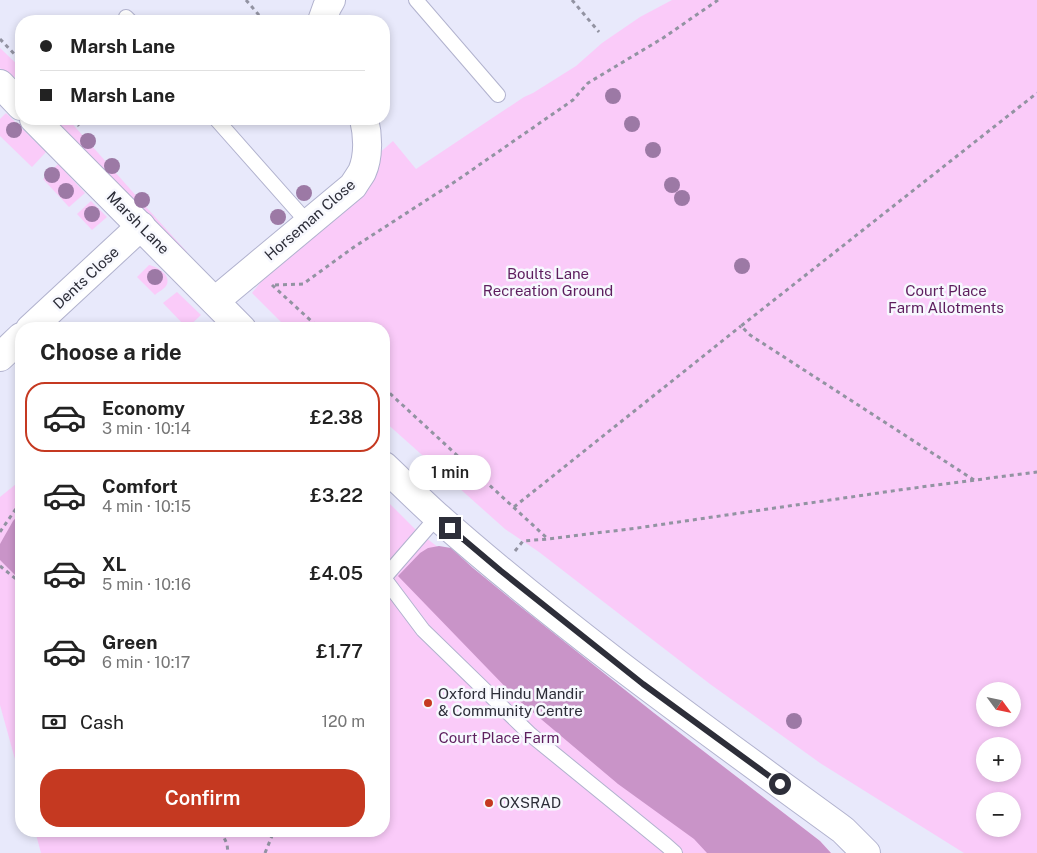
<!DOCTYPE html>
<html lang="en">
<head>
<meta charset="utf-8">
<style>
  body { margin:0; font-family:"Public Sans",sans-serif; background:#f2f2f2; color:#222; height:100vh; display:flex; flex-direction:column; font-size:19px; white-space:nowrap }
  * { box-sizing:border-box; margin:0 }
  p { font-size:16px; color:#767676 }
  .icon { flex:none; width:28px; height:28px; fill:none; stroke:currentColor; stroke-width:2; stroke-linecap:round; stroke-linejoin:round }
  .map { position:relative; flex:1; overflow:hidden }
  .panel { position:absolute; left:15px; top:322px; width:375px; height:515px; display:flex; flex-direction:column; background:#fff; border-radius:20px; box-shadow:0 2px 8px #0003 }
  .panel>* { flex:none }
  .top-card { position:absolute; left:15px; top:15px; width:375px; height:110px; border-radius:20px; box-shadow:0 2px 8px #0003; display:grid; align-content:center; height:110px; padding:0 25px; background:#fff }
  .needle { width:32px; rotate:123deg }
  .fabs { position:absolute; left:976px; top:682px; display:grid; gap:10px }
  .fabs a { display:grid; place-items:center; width:45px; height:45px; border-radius:50%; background:#fff; box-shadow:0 2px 8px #0003; font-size:25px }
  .end { position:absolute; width:22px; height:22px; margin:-11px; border:6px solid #2d2e39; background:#fff; box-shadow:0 0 0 2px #fff }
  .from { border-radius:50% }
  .bubble { position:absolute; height:35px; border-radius:18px; background:#fff; box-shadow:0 2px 8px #0003; font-size:16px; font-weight:600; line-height:35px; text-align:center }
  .top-card b { display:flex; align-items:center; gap:18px; height:48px; font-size:19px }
  .top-card b+b { border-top:1px solid #e0e0e0 }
  .top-card i { width:12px; height:12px; background:#222 }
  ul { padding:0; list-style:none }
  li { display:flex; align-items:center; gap:15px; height:70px; margin:0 10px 8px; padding:0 15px; border:2px solid transparent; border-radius:20px }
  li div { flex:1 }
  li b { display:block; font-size:19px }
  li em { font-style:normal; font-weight:600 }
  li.on { border-color:#c53921 }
  li>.icon { width:45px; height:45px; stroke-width:1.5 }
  h2 { padding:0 25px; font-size:22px; line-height:60px }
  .pay { display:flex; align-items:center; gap:12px; height:55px; padding:0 25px; font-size:19px }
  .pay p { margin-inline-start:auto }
  .cta { display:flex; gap:10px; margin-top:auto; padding:10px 25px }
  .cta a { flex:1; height:58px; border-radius:20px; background:#c53921; color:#fff; font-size:20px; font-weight:600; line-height:58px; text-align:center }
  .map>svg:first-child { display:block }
  .green { fill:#facbf9; fill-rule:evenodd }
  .forest { fill:#c994c8 }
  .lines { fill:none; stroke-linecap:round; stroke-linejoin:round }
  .lane-casing { stroke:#b1b2ce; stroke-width:16 }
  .street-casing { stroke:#b1b2ce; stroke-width:30 }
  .secondary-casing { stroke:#b1b2ce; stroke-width:30 }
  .path { stroke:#9293a2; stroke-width:3; stroke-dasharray:4 4; stroke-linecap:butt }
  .lane { stroke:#fff; stroke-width:14 }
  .street { stroke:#fff; stroke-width:28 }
  .secondary { stroke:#fff; stroke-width:28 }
  .tree { fill:#9c79a5 }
  .route { stroke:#2d2e39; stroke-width:6 }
  .poi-dot { fill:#c53921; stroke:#f7f8fe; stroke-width:2 }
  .labels { text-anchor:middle; stroke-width:5; stroke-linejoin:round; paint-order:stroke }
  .street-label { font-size:15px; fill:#2d2e39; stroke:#f7f8fe }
  .park-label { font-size:15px; fill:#5d1e5e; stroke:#f7f8fe }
  .poi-label { font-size:15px; fill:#2d2e39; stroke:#f7f8fe; text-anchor:start }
</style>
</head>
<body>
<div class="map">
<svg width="1037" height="853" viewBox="0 0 1037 853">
  <rect width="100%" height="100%" fill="#e8e9fb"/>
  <!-- green -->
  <g class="green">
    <path d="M672 0H1037V853H964L820 763 710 684 539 552 505 529 384 421V329H288L252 293 264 278 376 156 393 141 416 169 524 97 533 93 576 66 602 43 640 17ZM985 691H1012V719H985ZM985 746H1012V774H985ZM985 801H1012V829H985Z"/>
    <polygon points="0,48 21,68 21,72 12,79 0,68"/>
    <polygon points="6,113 46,152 32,167 0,136 0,119"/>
    <polygon points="51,119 68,119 146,207 187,252 184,255"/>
    <polygon points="58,164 85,193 69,207 43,179"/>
    <polygon points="91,201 107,217 92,230 77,214"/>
    <path d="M149 265C155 266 171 274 167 284 166 288 158 292 155 295L137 277Z"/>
    <polygon points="177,292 201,315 187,328 163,303"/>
    <polygon points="21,480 21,781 0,705 0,497"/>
    <polygon points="384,498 417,531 820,841 831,853 41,853 35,831 384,831"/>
  </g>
  <!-- forest -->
  <g class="forest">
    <polygon points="21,512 21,578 16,576 0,560 0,544 13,521"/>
    <polygon points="439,546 451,548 473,568 517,604 654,713 820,841 831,853 707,853 694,839 618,784 516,698 398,576 420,553 428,548"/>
  </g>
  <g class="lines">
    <!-- lane casing -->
    <g class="lane-casing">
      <g id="lane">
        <polyline points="416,0 498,95"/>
        <polyline points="126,17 130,21"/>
        <polyline points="216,119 308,223"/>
        <polyline points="384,578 423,630 531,735 666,845 675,853"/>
        <polyline points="384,578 437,517"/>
      </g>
    </g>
    <!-- street casing -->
    <g class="street-casing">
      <g id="street">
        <polyline points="322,21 327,7 331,0"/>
        <path d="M215 301 353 186C356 181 359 177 362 172 369 156 368 135 364 119"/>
        <polyline points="30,329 141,226"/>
        <polyline points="0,357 21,337"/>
      </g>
    </g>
    <!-- secondary casing -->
    <g class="secondary-casing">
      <g id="secondary">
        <polyline points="0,84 21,106"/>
        <polyline points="34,119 242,329"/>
        <path d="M384 466C402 483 420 501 439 518 567 631 706 730 843 830L866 853"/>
      </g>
    </g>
    <!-- path -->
    <g class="path">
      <polyline points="246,0 264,21"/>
      <polyline points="572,0 599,32"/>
      <polyline points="0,39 21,61"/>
      <polyline points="73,119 79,126"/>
      <polyline points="272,285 320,329"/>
      <polyline points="275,285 303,284 354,247 456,181 573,100 588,83 663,38 718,0"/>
      <polyline points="384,388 548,539"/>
      <polyline points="974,480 750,335 741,326 1037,93"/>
      <polyline points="514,507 741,326"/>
      <polyline points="0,532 15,510 21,504"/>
      <polyline points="515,551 523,541 548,539 637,528 906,489 1037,472"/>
      <polyline points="0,566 21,583"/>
      <polyline points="221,831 227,844 228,853"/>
      <polyline points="265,853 274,831"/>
    </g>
    <!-- lane -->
    <use href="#lane" class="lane"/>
    <!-- street -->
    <use href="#street" class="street"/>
    <!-- secondary -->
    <use href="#secondary" class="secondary"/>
  </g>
  <!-- trees -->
  <g class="tree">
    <circle cx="613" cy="96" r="8"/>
    <circle cx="632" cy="124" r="8"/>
    <circle cx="14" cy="130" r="8"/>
    <circle cx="88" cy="141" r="8"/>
    <circle cx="653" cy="150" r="8"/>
    <circle cx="112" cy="166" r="8"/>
    <circle cx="52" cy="175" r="8"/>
    <circle cx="672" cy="185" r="8"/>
    <circle cx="66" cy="191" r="8"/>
    <circle cx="304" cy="193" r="8"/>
    <circle cx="682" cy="198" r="8"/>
    <circle cx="142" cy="200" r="8"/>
    <circle cx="92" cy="214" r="8"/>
    <circle cx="278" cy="217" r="8"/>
    <circle cx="742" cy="266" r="8"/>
    <circle cx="155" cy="277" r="8"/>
    <circle cx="794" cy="721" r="8"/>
  </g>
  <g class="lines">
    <!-- route -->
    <polyline class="route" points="450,528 501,571 643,684 780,784"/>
  </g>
  <!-- markers -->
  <g class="poi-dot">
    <circle cx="428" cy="703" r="5"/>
    <circle cx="489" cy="803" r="5"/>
  </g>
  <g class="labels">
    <!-- street labels -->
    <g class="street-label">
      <text transform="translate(310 220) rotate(-41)" y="5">Horseman Close</text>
      <text transform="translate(138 223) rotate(45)" y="5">Marsh Lane</text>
      <text transform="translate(86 278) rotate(-43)" y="5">Dents Close</text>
    </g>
    <!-- park labels -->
    <g class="park-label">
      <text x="548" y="279">Boults Lane<tspan x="548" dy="17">Recreation Ground</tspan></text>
      <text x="946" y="296">Court Place<tspan x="946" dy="17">Farm Allotments</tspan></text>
      <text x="499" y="743">Court Place Farm</text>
    </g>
    <!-- poi labels -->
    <g class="poi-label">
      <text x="438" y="699">Oxford Hindu Mandir<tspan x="438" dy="17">&amp; Community Centre</tspan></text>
      <text x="499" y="808">OXSRAD</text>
    </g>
  </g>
</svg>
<div class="fabs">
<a><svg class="needle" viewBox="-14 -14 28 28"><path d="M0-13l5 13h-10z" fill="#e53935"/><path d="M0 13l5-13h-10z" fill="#767676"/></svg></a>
<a>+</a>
<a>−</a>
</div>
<i class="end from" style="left:780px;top:784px"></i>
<i class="end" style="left:450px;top:528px"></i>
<div class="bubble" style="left:409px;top:455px;width:82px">1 min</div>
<div class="top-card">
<b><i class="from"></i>Marsh Lane</b>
<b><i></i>Marsh Lane</b>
</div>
<section class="panel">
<h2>Choose a ride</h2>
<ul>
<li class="on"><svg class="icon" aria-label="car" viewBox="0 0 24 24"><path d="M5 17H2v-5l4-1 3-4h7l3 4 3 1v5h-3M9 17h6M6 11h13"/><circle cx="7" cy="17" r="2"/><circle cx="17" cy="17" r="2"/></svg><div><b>Economy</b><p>3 min · 10:14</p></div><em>£2.38</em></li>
<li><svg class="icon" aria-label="car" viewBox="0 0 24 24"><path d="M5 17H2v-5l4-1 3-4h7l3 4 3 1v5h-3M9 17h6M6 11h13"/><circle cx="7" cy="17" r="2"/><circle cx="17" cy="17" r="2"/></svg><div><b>Comfort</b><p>4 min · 10:15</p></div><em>£3.22</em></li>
<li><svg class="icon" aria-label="car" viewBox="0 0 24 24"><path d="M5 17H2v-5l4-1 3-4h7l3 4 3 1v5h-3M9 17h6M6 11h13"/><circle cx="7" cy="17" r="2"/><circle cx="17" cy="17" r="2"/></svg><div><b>XL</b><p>5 min · 10:16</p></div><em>£4.05</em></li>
<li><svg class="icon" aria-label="car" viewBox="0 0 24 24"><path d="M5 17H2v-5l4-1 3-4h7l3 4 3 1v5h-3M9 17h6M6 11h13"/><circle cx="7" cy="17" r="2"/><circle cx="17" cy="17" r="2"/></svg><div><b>Green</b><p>6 min · 10:17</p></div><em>£1.77</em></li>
</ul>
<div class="pay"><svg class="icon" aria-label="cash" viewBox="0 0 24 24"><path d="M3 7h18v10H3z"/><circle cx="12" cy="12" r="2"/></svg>Cash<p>120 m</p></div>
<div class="cta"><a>Confirm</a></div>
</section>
</div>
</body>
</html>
